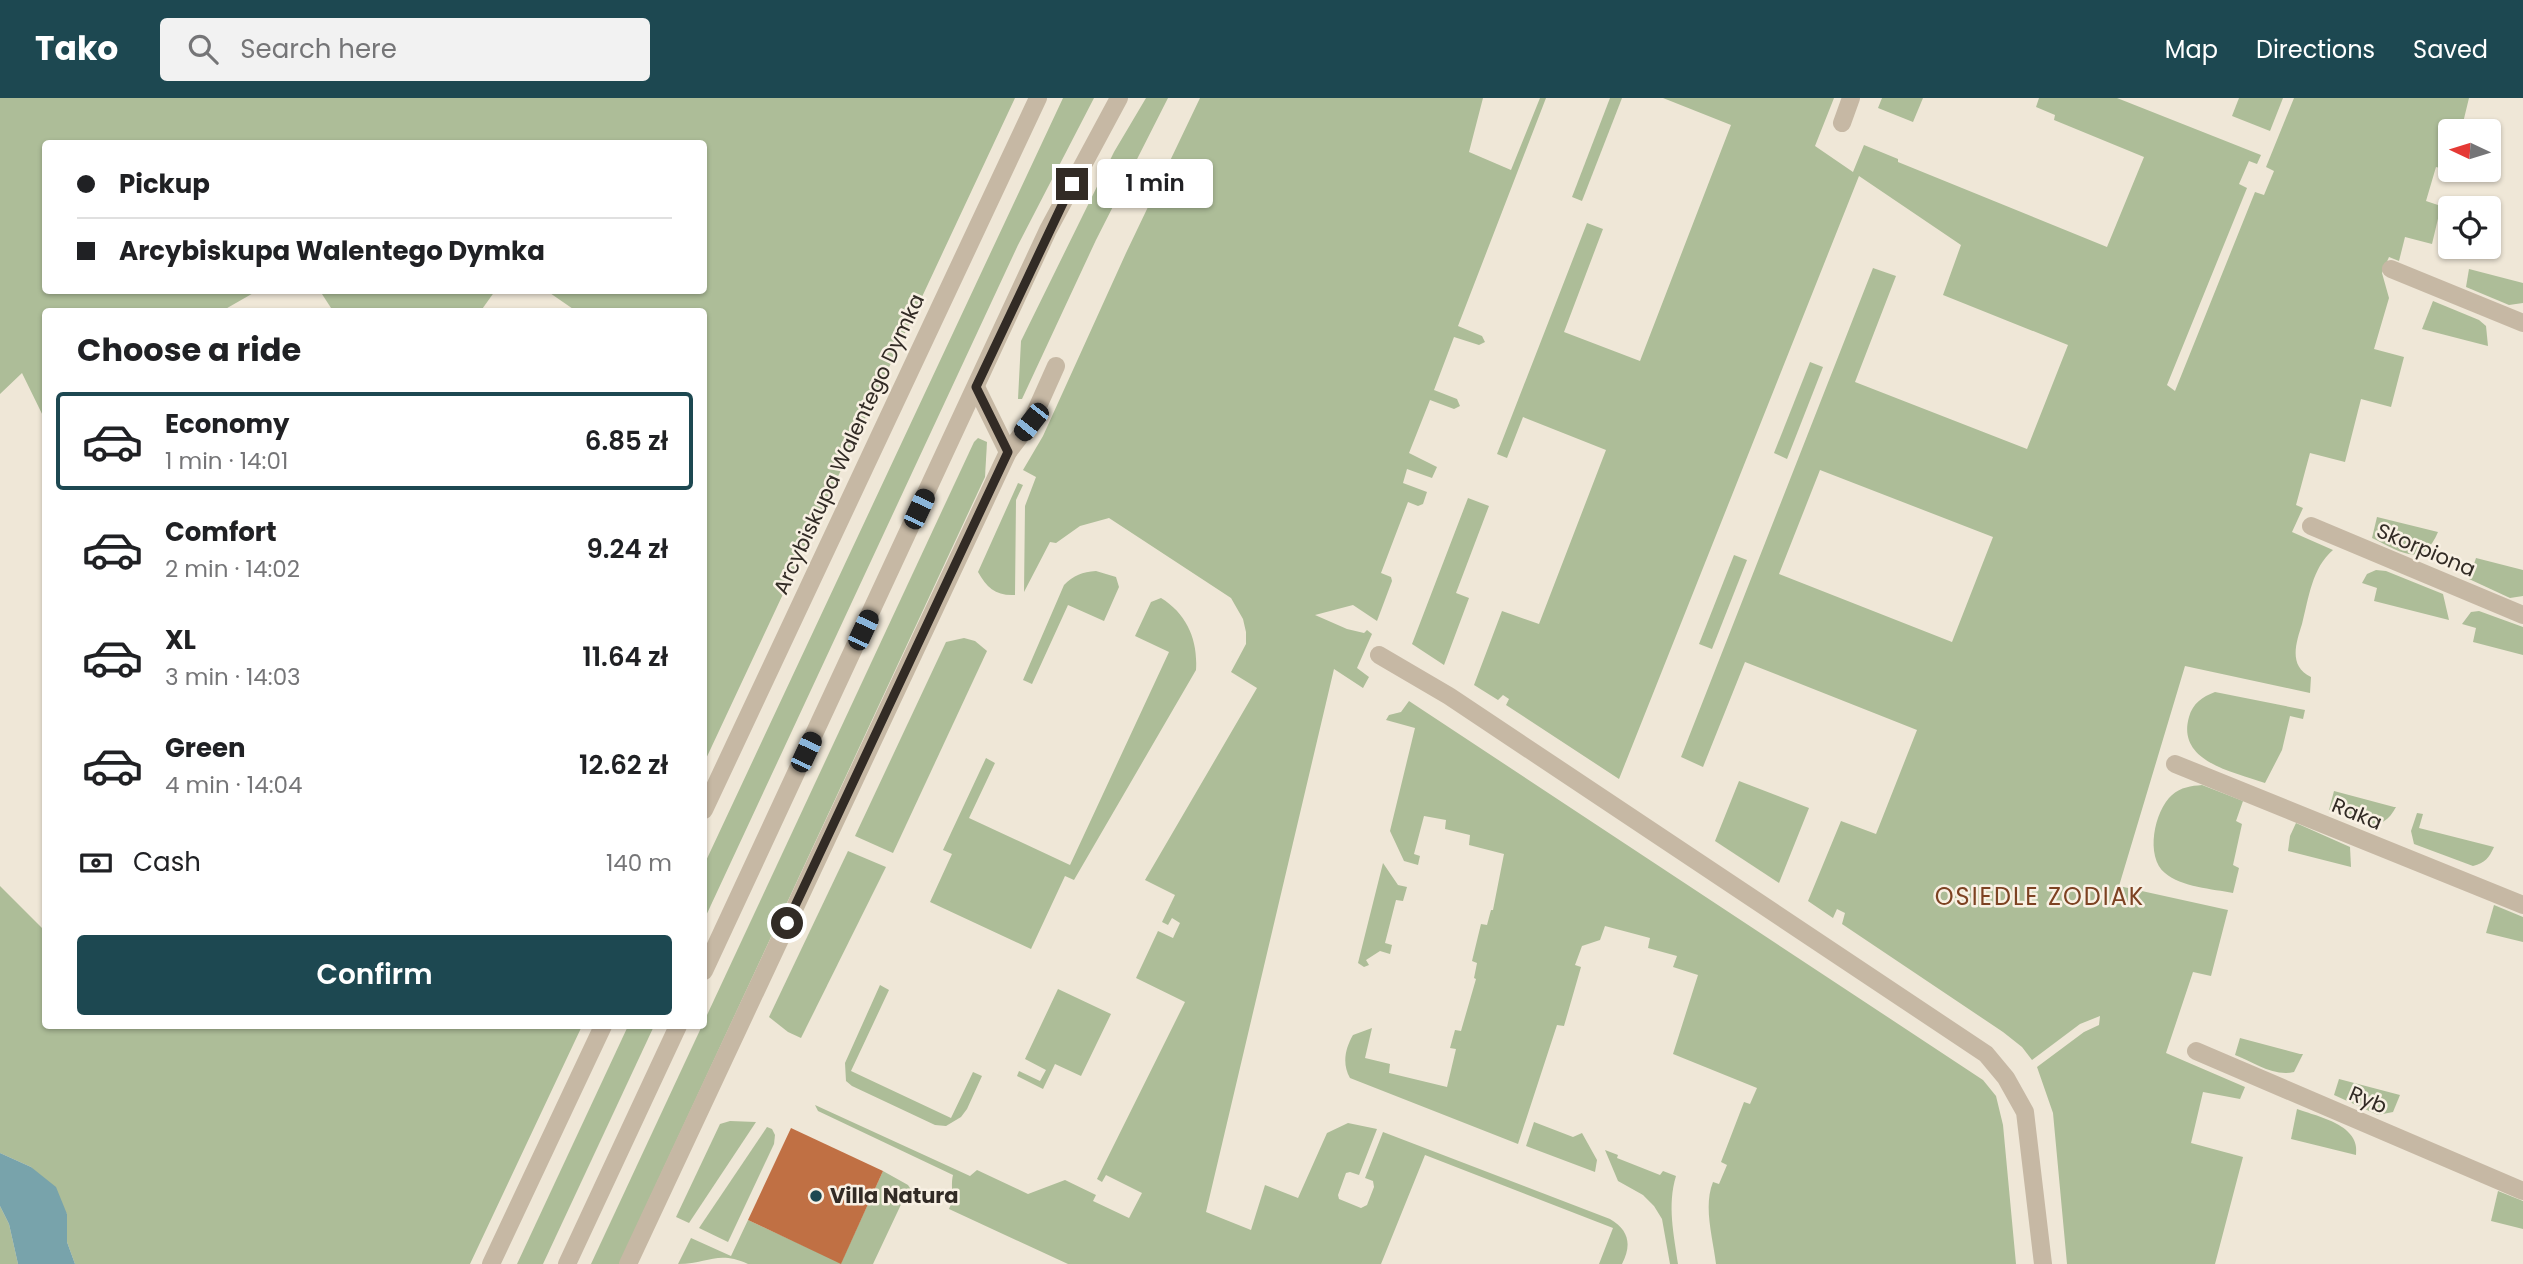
<!DOCTYPE html>
<html lang="en">
<head>
<meta charset="utf-8">
<style>
  body { margin:0; font-family:Poppins,sans-serif; background:#f2f2f2; color:#202124; height:100vh; display:flex; flex-direction:column; font-size:26px; white-space:nowrap }
  * { box-sizing:border-box; margin:0 }
  p { font-size:23px; color:#757577 }
  .icon { flex:none; width:38px; height:38px; fill:none; stroke:currentColor; stroke-width:2; stroke-linecap:round; stroke-linejoin:round }
  .map { position:relative; flex:1; overflow:hidden }
  .sheet { position:absolute; left:42px; top:210px; width:665px; height:721px; display:flex; flex-direction:column; background:#fff; border-radius:7px; box-shadow:0 2px 5px #0004 }
  .sheet>* { flex:none }
  .hud { position:absolute; left:42px; top:42px; width:665px; height:154px; border-radius:7px; box-shadow:0 2px 5px #0004; display:grid; align-content:center; height:154px; padding:0 35px; background:#fff }
  .needle { width:46px; rotate:274deg }
  .buttons { position:absolute; left:2438px; top:21px; display:grid; gap:14px }
  .buttons a { display:grid; place-items:center; width:63px; height:63px; border-radius:7px; background:#fff; box-shadow:0 2px 5px #0004; font-size:35px }
  .end { position:absolute; width:32px; height:32px; margin:-16px; border:9px solid #322b25; background:#fff; box-shadow:0 0 0 4px #fff }
  .from { border-radius:50% }
  .bubble { position:absolute; height:49px; border-radius:7px; background:#fff; box-shadow:0 2px 5px #0004; font-size:23px; font-weight:600; line-height:49px; text-align:center }
  .car { position:absolute; width:21px; height:42px; margin:-21px -10px; border-radius:9px; box-shadow:0 0 5px 2px #0007; background:linear-gradient(#222 24%,#8ab4d8 0 40%,#222 0 76%,#8ab4d8 0 86%,#222 0) }
  .hud b { display:flex; align-items:center; gap:24px; height:66px; font-size:26px }
  .hud b+b { border-top:2px solid #e0e0e0 }
  .hud i { width:18px; height:18px; background:#202124 }
  ul { padding:0; list-style:none }
  li { display:flex; align-items:center; gap:21px; height:98px; margin:0 14px 10px; padding:0 21px; border:4px solid transparent; border-radius:7px }
  li div { flex:1 }
  li b { display:block; font-size:26px }
  li em { font-style:normal; font-weight:600 }
  li.active { border-color:#1d4851 }
  li>.icon { width:63px; height:63px; stroke-width:1.5 }
  h2 { padding:0 35px; font-size:32px; line-height:84px }
  .pay { display:flex; align-items:center; gap:18px; height:77px; padding:0 35px; font-size:26px }
  .pay p { margin-inline-start:auto }
  .action { display:flex; gap:14px; margin-top:auto; padding:14px 35px }
  .action a { flex:1; height:80px; border-radius:7px; background:#1d4851; color:#fff; font-size:28px; font-weight:600; line-height:80px; text-align:center }
  header { display:flex; align-items:center; gap:42px; box-sizing:border-box; height:98px; padding:0 35px; background:#1d4851; color:#fff }
  header strong { font-size:33px }
  nav { display:flex; gap:38px; margin-inline-start:auto; font-size:24px }
  .search { width:490px; height:63px; background:#f2f2f2; display:flex; align-items:center; gap:18px; box-sizing:border-box; padding:0 24px; border-radius:7px; color:#757577; font-size:26px }
  .map>svg:first-child { display:block }
  .green { fill:#adbd98; fill-rule:evenodd }
  .water { fill:#78a3ab }
  .building { fill:#c07044 }
  .lines { fill:none; stroke-linecap:round; stroke-linejoin:round }
  .minor { stroke:#c6b8a4; stroke-width:18 }
  .tertiary { stroke:#c6b8a4; stroke-width:18 }
  .route { stroke:#322b25; stroke-width:9 }
  .poi-dot { fill:#1d4851; stroke:#f8f0e3; stroke-width:2.5 }
  .labels { text-anchor:middle; stroke-width:5; stroke-linejoin:round; paint-order:stroke }
  .street-label { font-size:21px; fill:#322b25; stroke:#f8f0e3 }
  .poi-label { font-size:21px; font-weight:bold; fill:#322b25; stroke:#f8f0e3; text-anchor:start }
  .quarter-label { font-size:24px; letter-spacing:2px; fill:#7d4222; stroke:#f8f0e3 }
</style>
</head>
<body>
<header>
<strong>Tako</strong>
<div class="search"><svg class="icon" aria-label="search" viewBox="0 0 24 24"><circle cx="10" cy="10" r="6"/><path d="M15 15l6 6"/></svg>Search here</div>
<nav><a>Map</a><a>Directions</a><a>Saved</a></nav>
</header>
<div class="map">
<svg width="2523" height="1166" viewBox="0 0 2523 1166">
  <rect width="100%" height="100%" fill="#efe7d7"/>
  <!-- green -->
  <g class="green">
    <polygon points="0,0 1015,0 704,665 704,214 576,213 547,193 704,192 704,46 46,46 46,192 257,193 222,213 46,214 45,322 22,275 0,296"/>
    <polygon points="1063,0 1094,0 1018,147 704,822 704,767"/>
    <polygon points="1146,0 1168,0 1096,142 1022,301 1018,301 1021,243 1114,54"/>
    <path d="M1200 0H1483L1469 54 1511 72 1540 0H1546L1458 228 1482 238 1485 244 1479 247 1454 239 1434 292 1457 301 1460 308 1454 311 1430 302 1409 355 1437 369 1432 380 1407 371 1403 385 1427 394 1423 406 1418 408 1408 404 1381 475 1391 479 1392 483 1377 523 1353 507 1315 517 1347 531 1364 535 1367 532 1372 536 1357 570 1369 579 1363 590 1334 571 1206 1114 1251 1132 1265 1087 1298 1100 1327 1035 1348 1025 1377 1031 1359 1077 1350 1074 1346 1075 1338 1097 1339 1101 1361 1110 1367 1107 1374 1089 1373 1083 1365 1080 1383 1034 1610 1121C1629 1132 1632 1147 1622 1166H1599L1613 1130 1425 1057 1381 1166H1068L949 1111C955 1099 950 1089 953 1077L818 1013 815 1007 970 1078 977 1072 1028 1096 1065 1082 1096 1097 1093 1103 1129 1120 1142 1095 1106 1077 1102 1084 1097 1081 1185 904 1136 880 1158 833 1173 840 1180 825 1172 820 1168 827 1162 824 1175 797 1145 782 1257 590 1231 574 1246 546V534L1243 521 1231 500 1109 420 1080 428 1056 445 1050 444 1024 494 1025 408 1036 379 1023 372 1043 338 1126 155Z"/>
    <polygon points="1610,0 1622,0 1582,103 1572,99"/>
    <path d="M1663 0H1834L1815 48 1853 74 1864 47 1898 61V64L2107 149 2144 59 2054 22 2055 17 2036 9 2039 0H2117L2261 57 2257 66 2249 63 2239 86 2247 90 2167 287 2175 293 2255 94 2264 97 2274 73 2266 69 2294 0H2469L2461 33H2450L2451 73 2436 69 2426 103 2441 108 2432 146 2405 139 2399 163 2389 159 2382 175 2389 200 2374 251 2404 259 2391 309 2361 301 2345 364 2310 355 2296 407 2303 410 2292 434 2333 452C2312 470 2309 499 2302 526 2296 545 2288 568 2311 579L2310 595 2185 568 2119 788 2228 812 2211 878 2193 874 2166 955 2245 989 2240 1001 2203 994 2191 1045 2243 1059 2215 1166H2067L2053 1015 2037 969 2084 934 2099 927 2100 918 2080 926 2032 962 2022 949 2003 934 1842 826 1845 815 1837 811 1833 820 1808 803 1841 723 1876 736 1917 632 1745 564 1703 669 1681 659 1873 170 1896 178 1855 284 2027 351 2068 247 1943 197 1961 147 1859 78 1619 681 1506 607 1509 601 1503 597 1498 602 1474 587 1502 513 1539 526 1606 352 1523 319 1507 360 1497 356 1587 125 1603 131 1564 234 1640 263 1731 27ZM1820 372 1993 439 1952 544 1779 476Z"/>
    <polygon points="1882,0 1923,0 1913,24 1878,10"/>
    <polygon points="2239,0 2283,0 2270,33 2232,18"/>
    <polygon points="2469,171 2523,185 2523,205 2509,207 2466,189"/>
    <polygon points="320,193 495,193 480,214 333,213"/>
    <polygon points="2433,203 2479,222 2486,228 2488,248 2422,231"/>
    <polygon points="1810,264 1823,269 1787,361 1774,355"/>
    <polygon points="978,340 987,344 985,379 619,1166 591,1166 974,344"/>
    <path d="M1018 385 1023 387 1016 402 1015 497C996 498 987 490 978 474Z"/>
    <polygon points="1468,400 1489,408 1456,495 1469,500 1444,567 1412,546"/>
    <path d="M2377 419 2438 434C2422 472 2400 453 2372 440Z"/>
    <polygon points="1734,457 1747,462 1712,551 1699,546"/>
    <polygon points="2476,460 2523,472 2523,498 2510,500 2469,481"/>
    <polygon points="2376,472 2386,473 2443,496 2449,522 2374,503 2377,490 2362,485 2367,476"/>
    <path d="M1096 473 1116 479 1119 489 1104 523 1068 507 1032 586 1023 582 1064 487C1074 477 1082 474 1096 473Z"/>
    <path d="M1161 500C1187 516 1198 542 1196 572L1074 782 1065 778 1031 851 930 804 952 756 943 752 986 660 995 665 969 720 1070 767 1169 554 1135 538 1151 504Z"/>
    <polygon points="2479,513 2523,529 2523,557 2473,544 2476,530 2462,526 2471,514"/>
    <polygon points="964,540 975,543 987,553 893,755 855,738 946,544"/>
    <path d="M2215 594 2305 612 2303 621 2290 618 2282 652 2265 685C2234 674 2176 664 2189 619 2193 605 2202 599 2215 594Z"/>
    <path d="M1409 603 1983 982 1996 998 2003 1027 2016 1166H1716C1713 1140 1703 1109 1713 1084L1719 1086 1727 1067 1721 1064 1744 1004 1750 1006 1757 990 1673 956 1698 877 1673 869 1677 858 1648 850 1650 840 1605 828 1600 842 1582 848 1575 867 1581 869 1564 928 1557 927 1518 1046 1350 980C1342 966 1345 951 1353 937L1372 930 1365 960 1390 966 1389 975 1447 989 1456 951 1450 950 1455 932 1461 933 1476 881 1474 880 1477 865 1472 863 1481 826 1487 827 1491 812H1493L1504 756 1469 747 1470 737 1445 731 1446 722 1424 718 1414 756 1420 758 1418 767 1404 763 1390 733 1415 630 1386 622 1389 617 1401 614Z"/>
    <polygon points="1739,683 1809,710 1779,785 1715,743"/>
    <path d="M2202 687 2243 703 2236 723 2242 726 2233 767 2239 770 2233 795C2213 791 2181 789 2165 775 2145 759 2154 713 2172 697 2181 689 2191 688 2202 687Z"/>
    <path d="M2334 693 2394 709H2396C2379 741 2355 722 2329 712Z"/>
    <path d="M2417 715 2423 716 2419 730 2494 749C2489 760 2485 765 2473 768L2414 746 2411 733Z"/>
    <polygon points="2296,725 2350,749 2351,769 2288,753 2290,738"/>
    <polygon points="848,753 886,769 801,940 788,934 769,919"/>
    <polygon points="1383,765 1398,787 1407,789 1403,803 1396,802 1385,845 1392,847 1390,856 1380,853 1366,862 1369,867 1364,869 1358,865"/>
    <polygon points="0,788 45,833 46,928 582,928 470,1166 75,1166 67,1144 67,1116 31,1069 0,1055"/>
    <polygon points="2494,807 2523,819 2523,844 2486,835"/>
    <polygon points="880,887 889,892 851,973 951,1020 973,974 982,978 967,1011 961,1019 946,1028 935,1027 852,988 846,983 845,965"/>
    <polygon points="1058,891 1111,916 1081,978 1055,966 1043,991 1017,978 1019,973 1040,983 1046,972 1025,961"/>
    <polygon points="628,928 654,928 543,1166 517,1166"/>
    <path d="M2240 940 2300 956H2303L2294 974C2274 979 2253 964 2235 957Z"/>
    <polygon points="2339,981 2400,997 2393,1014 2378,1017 2334,997"/>
    <path d="M2297 1011C2319 1019 2361 1027 2356 1057L2291 1041Z"/>
    <polygon points="730,1023 756,1024 689,1125 676,1119 720,1026"/>
    <polygon points="1534,1024 1573,1039 1582,1035 1597,1062 1595,1074 1526,1048"/>
    <polygon points="767,1029 772,1031 775,1037 774,1046 728,1144 699,1130"/>
    <path d="M1605 1052 1618 1057 1617 1060 1660 1077 1663 1073 1676 1078C1667 1107 1674 1137 1678 1166H1670L1662 1121 1654 1108 1643 1097 1618 1083Z"/>
    <path d="M883 1073 908 1087 919 1104 905 1098 873 1166H748C717 1152 709 1166 678 1166L691 1140 731 1158 748 1122 841 1165Z"/>
    <polygon points="2498,1093 2523,1103 2523,1131 2491,1123"/>
    <polygon points="0,1108 9,1126 18,1166 0,1166"/>
  </g>
  <!-- water -->
  <polygon class="water" points="0,1055 31,1069 56,1089 67,1116 67,1144 75,1166 18,1166 9,1126 0,1108"/>
  <!-- building -->
  <polygon class="building" points="791,1030 883,1073 841,1166 748,1122"/>
  <g class="lines">
    <!-- minor -->
    <g class="minor">
      <polyline points="1842,25 1851,0"/>
      <polyline points="2391,171 2523,225"/>
      <polyline points="976,289 1008,354"/>
      <polyline points="2311,428 2523,517"/>
      <polyline points="1379,557 1449,598 1986,956 2006,980 2025,1014 2043,1166"/>
      <polyline points="2175,666 2523,807"/>
      <polyline points="2196,953 2523,1093"/>
      <polyline points="628,1166 1008,354 1031,324 1056,268"/>
    </g>
    <!-- tertiary -->
    <g class="tertiary">
      <polyline points="704,712 1038,0"/>
      <polyline points="704,873 1048,132 1119,0"/>
      <polyline points="491,1166 603,928"/>
      <polyline points="567,1166 678,928"/>
    </g>
  </g>
  <g class="lines">
    <!-- route -->
    <polyline class="route" points="787,825 1008,354 976,289 1072,86"/>
  </g>
  <!-- markers -->
  <circle class="poi-dot" cx="816" cy="1098" r="7"/>
  <g class="labels">
    <!-- street labels -->
    <g class="street-label">
      <text transform="translate(849 346) rotate(-65)" y="7">Arcybiskupa Walentego Dymka</text>
      <text transform="translate(2426 452) rotate(23)" y="7">Skorpiona</text>
      <text transform="translate(2357 716) rotate(22)" y="7">Raka</text>
      <text transform="translate(2368 1002) rotate(23)" y="7">Ryb</text>
    </g>
    <!-- poi labels -->
    <g class="poi-label">
      <text x="830" y="1105">Villa Natura</text>
    </g>
    <!-- quarter labels -->
    <g class="quarter-label">
      <text x="2040" y="807">OSIEDLE ZODIAK</text>
    </g>
  </g>
</svg>
<div class="buttons">
<a><svg class="needle" viewBox="-14 -14 28 28"><path d="M0-13l5 13h-10z" fill="#e53935"/><path d="M0 13l5-13h-10z" fill="#757577"/></svg></a>
<a><svg class="icon" aria-label="locate" viewBox="0 0 24 24"><circle cx="12" cy="12" r="6"/><path d="M12 2v4M12 18v4M2 12h4M18 12h4"/></svg></a>
</div>
<i class="end from" style="left:787px;top:825px"></i>
<i class="end" style="left:1072px;top:86px"></i>
<div class="bubble" style="left:1097px;top:61px;width:116px">1 min</div>
<i class="car" style="left:1031px;top:324px;rotate:218deg"></i>
<i class="car" style="left:919px;top:411px;rotate:25deg"></i>
<i class="car" style="left:863px;top:532px;rotate:25deg"></i>
<i class="car" style="left:806px;top:654px;rotate:25deg"></i>
<div class="hud">
<b><i class="from"></i>Pickup</b>
<b><i></i>Arcybiskupa Walentego Dymka</b>
</div>
<section class="sheet">
<h2>Choose a ride</h2>
<ul>
<li class="active"><svg class="icon" aria-label="car" viewBox="0 0 24 24"><path d="M5 17H2v-5l4-1 3-4h7l3 4 3 1v5h-3M9 17h6M6 11h13"/><circle cx="7" cy="17" r="2"/><circle cx="17" cy="17" r="2"/></svg><div><b>Economy</b><p>1 min · 14:01</p></div><em>6.85 zł</em></li>
<li><svg class="icon" aria-label="car" viewBox="0 0 24 24"><path d="M5 17H2v-5l4-1 3-4h7l3 4 3 1v5h-3M9 17h6M6 11h13"/><circle cx="7" cy="17" r="2"/><circle cx="17" cy="17" r="2"/></svg><div><b>Comfort</b><p>2 min · 14:02</p></div><em>9.24 zł</em></li>
<li><svg class="icon" aria-label="car" viewBox="0 0 24 24"><path d="M5 17H2v-5l4-1 3-4h7l3 4 3 1v5h-3M9 17h6M6 11h13"/><circle cx="7" cy="17" r="2"/><circle cx="17" cy="17" r="2"/></svg><div><b>XL</b><p>3 min · 14:03</p></div><em>11.64 zł</em></li>
<li><svg class="icon" aria-label="car" viewBox="0 0 24 24"><path d="M5 17H2v-5l4-1 3-4h7l3 4 3 1v5h-3M9 17h6M6 11h13"/><circle cx="7" cy="17" r="2"/><circle cx="17" cy="17" r="2"/></svg><div><b>Green</b><p>4 min · 14:04</p></div><em>12.62 zł</em></li>
</ul>
<div class="pay"><svg class="icon" aria-label="cash" viewBox="0 0 24 24"><path d="M3 7h18v10H3z"/><circle cx="12" cy="12" r="2"/></svg>Cash<p>140 m</p></div>
<div class="action"><a>Confirm</a></div>
</section>
</div>
</body>
</html>
